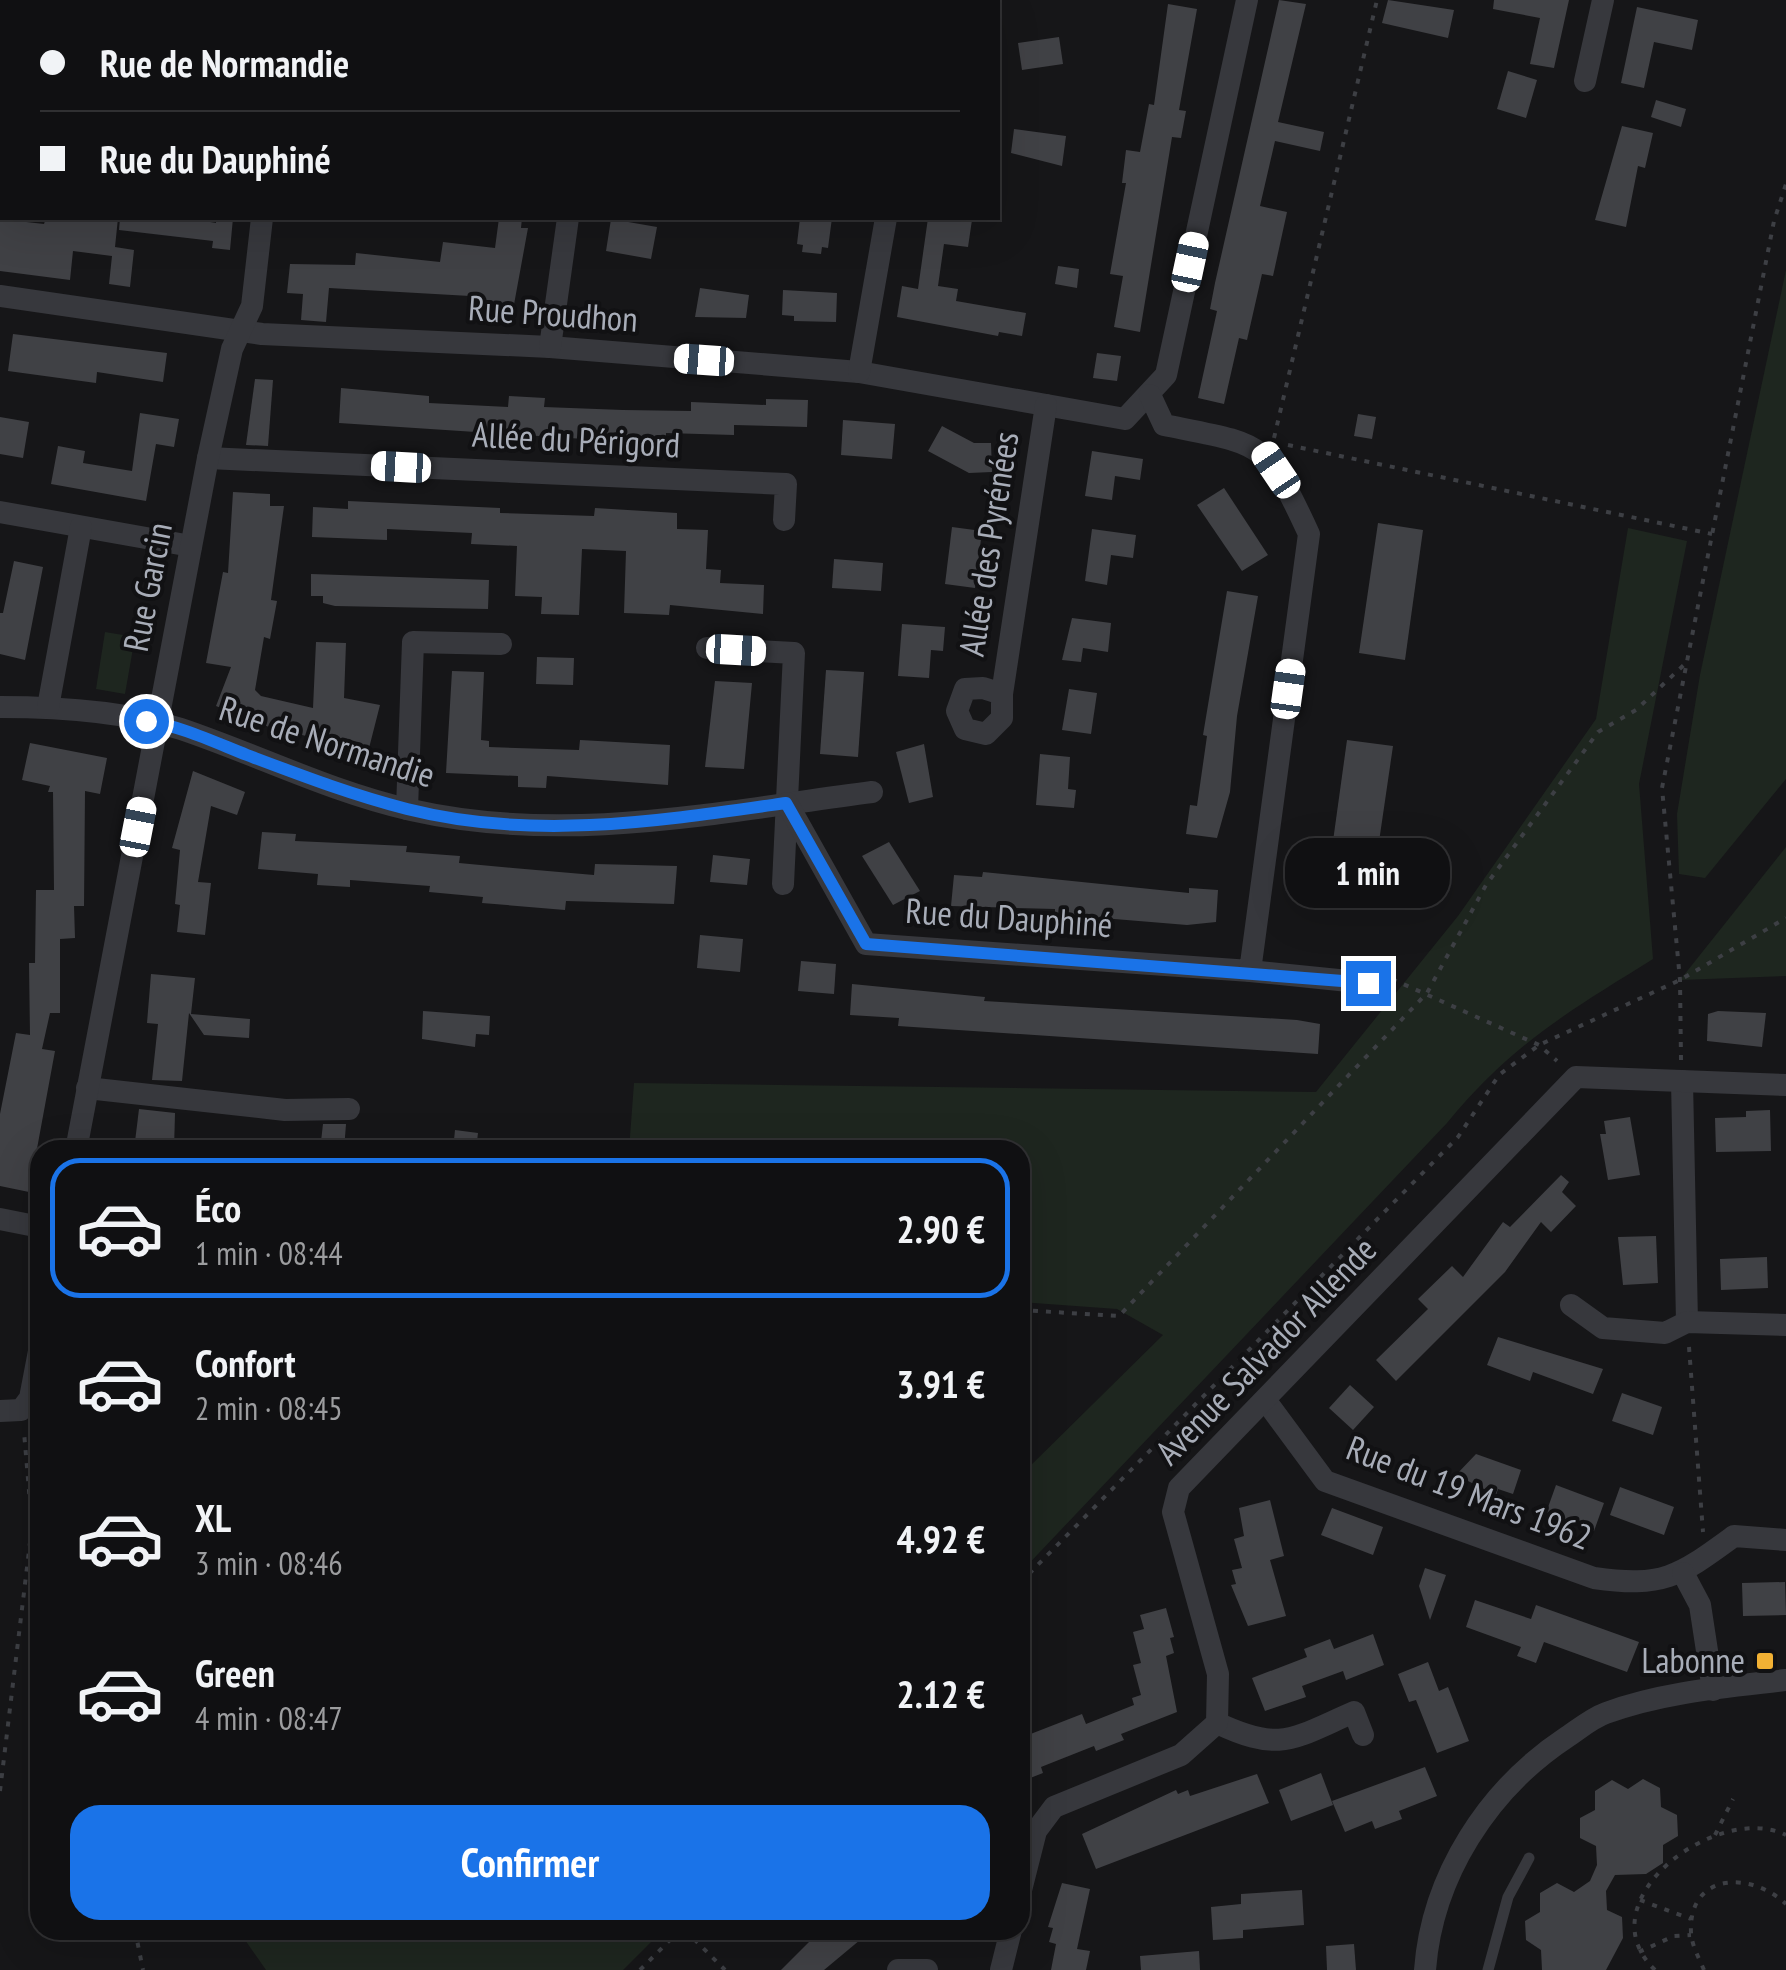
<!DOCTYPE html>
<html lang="fr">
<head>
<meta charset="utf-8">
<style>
  body { margin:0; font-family:"PT Sans Narrow",sans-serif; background:#19191b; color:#f1f3f6; height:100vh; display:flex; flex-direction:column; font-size:38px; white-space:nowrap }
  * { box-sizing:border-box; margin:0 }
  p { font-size:32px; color:#9c9d9f }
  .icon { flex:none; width:55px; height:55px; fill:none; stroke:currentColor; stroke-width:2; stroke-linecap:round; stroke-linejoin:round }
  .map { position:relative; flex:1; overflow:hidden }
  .sheet { position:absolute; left:30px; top:1140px; width:1000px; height:800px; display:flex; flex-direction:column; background:#101012; border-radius:30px; box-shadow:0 10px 40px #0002,0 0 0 2px #303032 }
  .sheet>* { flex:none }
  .hud { position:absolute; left:0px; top:0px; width:1000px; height:220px; box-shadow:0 10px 40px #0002,0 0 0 2px #303032; display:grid; align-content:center; height:220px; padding:0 40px; background:#101012 }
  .end { position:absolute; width:45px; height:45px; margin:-22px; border:12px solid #1a73e8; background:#fff; box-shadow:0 0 0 5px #fff }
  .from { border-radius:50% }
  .bubble { position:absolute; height:70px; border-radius:30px; background:#101012; box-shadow:0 10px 40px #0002,0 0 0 2px #303032; font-size:32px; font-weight:600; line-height:70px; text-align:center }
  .car { position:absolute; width:30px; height:60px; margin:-30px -15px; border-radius:12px; box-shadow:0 0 8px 2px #0007; background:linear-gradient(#fff 24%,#345 0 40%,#fff 0 76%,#345 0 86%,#fff 0) }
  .hud b { display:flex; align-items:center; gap:35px; height:95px; font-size:38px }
  .hud b+b { border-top:2px solid #303032 }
  .hud i { width:25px; height:25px; background:#f1f3f6 }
  ul { padding:18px 0 0; list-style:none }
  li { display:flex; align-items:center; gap:30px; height:140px; margin:0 20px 15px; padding:0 20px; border:5px solid transparent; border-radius:30px }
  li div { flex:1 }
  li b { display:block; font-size:38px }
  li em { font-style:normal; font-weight:600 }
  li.active { border-color:#1a73e8 }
  li>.icon { width:90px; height:90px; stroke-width:1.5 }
  .cta { display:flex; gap:20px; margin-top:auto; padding:20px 40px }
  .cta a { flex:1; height:115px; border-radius:30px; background:#1a73e8; color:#fff; font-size:40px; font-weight:600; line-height:115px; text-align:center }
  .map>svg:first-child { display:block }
  .green { fill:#1e261f }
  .building { fill:#404145 }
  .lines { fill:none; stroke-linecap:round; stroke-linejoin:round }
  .path { stroke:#3d3f44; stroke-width:4; stroke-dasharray:5 8; stroke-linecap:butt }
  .service { stroke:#37383d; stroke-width:11 }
  .minor { stroke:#37383d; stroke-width:22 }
  .route { stroke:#1a73e8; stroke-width:12 }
  .poi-dot { fill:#f2b134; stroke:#111113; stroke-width:4 }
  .labels { text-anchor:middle; stroke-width:8; stroke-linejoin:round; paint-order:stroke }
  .street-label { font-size:35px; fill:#a8adb8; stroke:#111113 }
  .poi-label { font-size:35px; fill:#a8adb8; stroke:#111113; text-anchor:end }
</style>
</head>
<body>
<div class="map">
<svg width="1786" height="1970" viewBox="0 0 1786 1970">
  <rect width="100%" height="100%" fill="#161618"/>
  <!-- green -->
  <g class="green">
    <polygon points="1786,270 1786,779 1705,878 1679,874 1677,814 1700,675"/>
    <path d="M1628 528 1687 541 1639 784 1653 959C1568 1012 1512 1044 1447 1123L1020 1573V1476L1163 1335 1117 1309 1020 1302V1150H629L634 1083 1316 1092 1458 916 1596 719Z"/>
    <polygon points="105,632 135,637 125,694 96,689"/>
    <polygon points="1786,847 1786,976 1680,980"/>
    <polygon points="238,1930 663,1930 623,1970 266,1970"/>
  </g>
  <!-- building -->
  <g class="building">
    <polygon points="1279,0 1306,4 1278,122 1324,132 1320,151 1275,141 1260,206 1287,212 1273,276 1262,274 1247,340 1239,338 1224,404 1198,398 1217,311 1210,309 1215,283"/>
    <polygon points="1388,0 1454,10 1448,38 1382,23"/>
    <polygon points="1494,0 1569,0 1554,68 1530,64 1540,18 1493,9"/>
    <polygon points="1168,4 1197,9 1179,110 1186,111 1181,138 1172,137 1140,332 1114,327 1123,276 1110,274 1126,183 1122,183 1126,150 1140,152 1149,104 1154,105"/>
    <polygon points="1637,7 1698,20 1692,50 1654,42 1644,88 1621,83"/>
    <polygon points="1059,37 1063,64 1022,70 1018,43"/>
    <polygon points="1508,71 1537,80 1526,118 1497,109"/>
    <polygon points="1656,100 1686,109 1681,127 1651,117"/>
    <polygon points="1622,126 1653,133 1645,168 1638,166 1626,227 1595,220"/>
    <polygon points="1014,129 1066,136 1062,166 1011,153"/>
    <polygon points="46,218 118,218 115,247 134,250 130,287 109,284 112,256 73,251 70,280 0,271 0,219 44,224"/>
    <polygon points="120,218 187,218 216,223 216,218 233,218 230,250 212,248 213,241 119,230"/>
    <polygon points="499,218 522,218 521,228 528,228 513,310 508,317 497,316 492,303 470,300 470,296 329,288 326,322 301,320 303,294 287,293 290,264 355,265 356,253 440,262 443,242 495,248"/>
    <polygon points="800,218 832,218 828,248 822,247 821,254 802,252 803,245 797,244"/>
    <polygon points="928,218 972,220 968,247 944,244 938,286 958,289 956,301 1026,313 1022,336 999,332 998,336 897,317 902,286 918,289"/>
    <polygon points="611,219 657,227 651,259 606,251"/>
    <polygon points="1058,266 1079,269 1077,288 1055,284"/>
    <polygon points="700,288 749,295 746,318 695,317"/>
    <polygon points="783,290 837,293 836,322 794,321 794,316 782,315"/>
    <polygon points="13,334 167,353 163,382 97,372 96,383 8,371"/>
    <polygon points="1097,353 1121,356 1117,381 1093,378"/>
    <polygon points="255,379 273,380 268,446 246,445"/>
    <polygon points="341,388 429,396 429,403 508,407 509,396 545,398 544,407 623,410 691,411 691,402 766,405 766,399 808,400 807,427 734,425 734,435 666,433 666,439 600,440 339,423"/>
    <polygon points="140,413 179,419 174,447 156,444 146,501 51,484 58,446 85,451 83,463 132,471"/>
    <polygon points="1358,414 1376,417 1372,439 1354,436"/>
    <polygon points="0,417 29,422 23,458 0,454"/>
    <polygon points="843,420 895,424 892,459 841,455"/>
    <polygon points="942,426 974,443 991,443 992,472 969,473 928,451"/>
    <polygon points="1092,451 1143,459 1140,480 1115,476 1112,500 1085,496"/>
    <polygon points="1224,488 1268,555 1242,571 1197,505"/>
    <polygon points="233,492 270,494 270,506 284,506 271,600 277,601 270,639 264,637 255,690 261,696 313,708 316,642 346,643 344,698 380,705 367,756 338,750 339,743 274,729 216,706 231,667 206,663 223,572 228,573"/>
    <polygon points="348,501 500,508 500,513 594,516 595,508 677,513 677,529 708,530 706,569 721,570 720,583 764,585 763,614 670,605 669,615 624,613 626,551 582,549 579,615 541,614 542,597 515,596 517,546 471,544 472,533 387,529 387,540 312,537 313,507 348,509"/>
    <polygon points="1378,523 1423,530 1405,660 1359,653"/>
    <polygon points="952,527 982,531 975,588 945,584"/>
    <polygon points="1092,529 1136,535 1133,558 1111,555 1107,585 1085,581"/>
    <polygon points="834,559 883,563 881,591 832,588"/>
    <polygon points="14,561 43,567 25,660 0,654 0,613 3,613"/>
    <polygon points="311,574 489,580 488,609 335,606 323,603 323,596 311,596"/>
    <polygon points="1227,591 1258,596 1237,716 1230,792 1217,838 1186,834 1190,805 1197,806 1207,736 1203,735"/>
    <polygon points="1072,618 1111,623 1108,652 1083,648 1081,662 1062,660"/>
    <polygon points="902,624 945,627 943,651 931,650 929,678 898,676"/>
    <polygon points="537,657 574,658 573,685 536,684"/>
    <polygon points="826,670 864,672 858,757 820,754"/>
    <polygon points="452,671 484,672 481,740 489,741 489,747 579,750 580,740 670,745 668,785 547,776 546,788 518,787 518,776 446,773"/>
    <polygon points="715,681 752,683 744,769 705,767"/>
    <polygon points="1069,689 1097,693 1091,734 1062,730"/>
    <polygon points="1347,740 1393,746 1374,876 1329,870"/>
    <polygon points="30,743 107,758 100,794 85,791 84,906 74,906 75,938 60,939 60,1013 50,1013 42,1049 55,1051 29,1192 0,1186 0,1114 16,1033 30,1035 29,963 35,963 36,890 54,890 53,792 48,792 50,786 22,780"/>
    <polygon points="924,744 933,797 909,803 896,752"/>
    <polygon points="1040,754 1070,757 1068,789 1076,790 1074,808 1036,805"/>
    <polygon points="193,771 245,792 237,815 211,806 198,882 211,883 205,935 177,932 180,905 175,904 180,850 172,848"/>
    <polygon points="262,832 296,834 295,841 407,846 406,852 460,856 459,863 513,868 594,875 595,864 677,866 674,904 566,901 565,910 482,903 483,897 429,892 430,886 350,880 350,887 317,885 318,874 258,869"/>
    <polygon points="889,842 920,891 893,905 862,856"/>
    <polygon points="713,855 750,859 747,885 710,882"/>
    <polygon points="983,872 1189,893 1189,888 1218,890 1216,922 1187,925 1066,915 1055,913 1055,909 951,906 954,875 982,877"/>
    <polygon points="700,935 743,939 740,972 697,968"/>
    <polygon points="801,961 836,964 834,994 798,991"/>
    <polygon points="151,974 195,978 191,1014 250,1019 249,1038 204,1035 189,1013 182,1081 152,1080 158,1024 147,1023"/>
    <polygon points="852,984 985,997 984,1001 1297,1020 1320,1024 1318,1054 898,1026 899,1018 850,1015"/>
    <polygon points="423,1011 490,1016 489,1035 476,1034 475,1047 422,1039"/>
    <polygon points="1718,1011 1766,1013 1762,1047 1707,1041 1708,1014"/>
    <polygon points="139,1109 175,1113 174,1150 134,1150"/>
    <polygon points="1770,1110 1771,1151 1716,1152 1715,1118 1746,1117 1746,1111"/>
    <polygon points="1630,1117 1640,1175 1608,1180 1600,1134 1606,1134 1604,1121"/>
    <polygon points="323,1124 346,1124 344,1150 320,1150"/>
    <polygon points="455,1130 478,1133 476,1150 453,1150"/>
    <polygon points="1561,1175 1569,1182 1562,1192 1576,1206 1551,1232 1541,1222 1505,1272 1396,1381 1376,1360 1428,1309 1418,1299 1452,1266 1463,1277 1503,1222 1510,1227"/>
    <polygon points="1656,1236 1658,1283 1623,1285 1618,1237"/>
    <polygon points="1767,1257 1768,1288 1721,1290 1720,1259"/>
    <polygon points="1498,1337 1603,1369 1593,1394 1533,1372 1530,1381 1487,1365"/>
    <polygon points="1350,1385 1374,1407 1353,1430 1329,1408"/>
    <polygon points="1622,1393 1662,1407 1653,1435 1612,1421"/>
    <polygon points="1476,1454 1521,1470 1513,1494 1498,1489 1496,1495 1456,1475"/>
    <polygon points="1556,1485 1604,1503 1594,1531 1546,1513"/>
    <polygon points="1620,1487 1674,1507 1664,1535 1610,1515"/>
    <polygon points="1270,1500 1284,1556 1270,1560 1286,1616 1248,1626 1231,1585 1236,1584 1232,1570 1242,1568 1234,1539 1244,1536 1239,1508"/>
    <polygon points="1332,1508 1383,1527 1373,1555 1321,1535"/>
    <polygon points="1425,1568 1446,1575 1430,1620 1419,1586"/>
    <polygon points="1785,1582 1786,1615 1743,1616 1742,1583"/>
    <polygon points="1475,1600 1531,1619 1536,1605 1639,1642 1627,1672 1544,1642 1536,1663 1517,1656 1521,1647 1466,1627"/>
    <polygon points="1166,1608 1174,1637 1170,1638 1174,1653 1166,1656 1177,1712 1121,1734 1124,1740 1096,1751 1094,1746 1041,1767 1043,1773 1020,1782 1020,1751 1032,1746 1028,1735 1082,1714 1086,1724 1134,1705 1132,1698 1141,1695 1133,1665 1141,1663 1133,1632 1144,1629 1140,1615"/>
    <polygon points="1373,1634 1384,1665 1346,1680 1343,1671 1302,1686 1306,1697 1265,1711 1252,1678 1307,1657 1304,1649 1330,1639 1334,1649"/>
    <polygon points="1428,1662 1439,1691 1448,1687 1469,1741 1437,1753 1416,1700 1409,1702 1398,1674"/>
    <polygon points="1425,1767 1437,1796 1399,1811 1402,1819 1375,1829 1372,1821 1345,1832 1332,1801"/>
    <polygon points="1321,1773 1333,1805 1291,1821 1279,1790"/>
    <polygon points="1257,1774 1269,1803 1096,1869 1082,1834 1176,1790 1178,1794 1188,1790 1190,1796"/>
    <polygon points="1643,1779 1660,1788 1661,1807 1677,1815 1678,1836 1663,1845 1663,1863 1646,1874 1615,1875 1606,1891 1607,1910 1622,1917 1623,1938 1606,1970 1542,1970 1541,1950 1526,1940 1525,1921 1540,1912 1540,1893 1557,1883 1574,1892 1590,1881 1597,1865 1596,1846 1580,1838 1580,1818 1595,1810 1595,1791 1612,1780 1628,1789"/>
    <polygon points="1062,1883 1090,1889 1077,1949 1090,1951 1086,1970 1051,1970 1056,1944 1049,1942 1053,1928 1048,1927"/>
    <polygon points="1302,1890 1304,1925 1243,1930 1243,1938 1213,1940 1211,1907 1241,1904 1241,1894"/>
    <polygon points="821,1930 850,1930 860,1940 824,1970 781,1970"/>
    <polygon points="1354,1944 1356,1970 1327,1970 1326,1946"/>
    <polygon points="1199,1951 1200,1970 1141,1970 1140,1956"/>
  </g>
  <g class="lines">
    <!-- path -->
    <g class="path">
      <polyline points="1274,438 1377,0"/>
      <polyline points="1288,445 1712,534"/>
      <polyline points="1392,979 1539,1045 1557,1061"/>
      <polyline points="1681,1060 1680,980 1662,788 1774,221 1786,184"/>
      <polyline points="1020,1310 1119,1316 1427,993 1486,885 1598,732 1636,710 1687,662"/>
      <polyline points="1689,1347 1703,1532"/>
      <polyline points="33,1531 40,1557"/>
      <polyline points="1020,1583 1458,1137 1499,1075 1539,1045 1680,980 1786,918"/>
      <polyline points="0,1791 32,1526 24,1432"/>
      <polyline points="1715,1835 1733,1799"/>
      <polyline points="1640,1900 1691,1919"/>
      <polyline points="135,1930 143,1970"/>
      <polyline points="685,1930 725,1970"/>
      <polyline points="1639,1952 1674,1936 1691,1935"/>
      <polyline points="640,1970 680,1930"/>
      <path d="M1655 1970C1583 1901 1718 1801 1786 1835"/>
      <path d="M1704 1970C1699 1958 1692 1946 1691 1933 1688 1872 1751 1871 1786 1904"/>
    </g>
    <!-- service -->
    <polyline class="service" points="1488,1970 1508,1897 1529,1858"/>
    <!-- minor -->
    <g class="minor">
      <polyline points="286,2 286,0"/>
      <polyline points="1585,81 1603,0"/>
      <polyline points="0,296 262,334 550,347 859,372 1125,419 1166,375 1247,0"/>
      <polyline points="550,347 568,218"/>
      <polyline points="859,372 886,218"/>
      <polyline points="208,458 786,484 784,520"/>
      <polyline points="0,512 191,546"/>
      <polyline points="707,648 794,653 783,884"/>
      <polyline points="1002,694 983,688 965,689 957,711 965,729 986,734 1002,718 1002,694 1046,405"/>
      <path d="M0 707C59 707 124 711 181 729 258 755 331 792 411 810 566 845 718 812 872 792"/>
      <polyline points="48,707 81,527"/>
      <path d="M787 803 866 944 1250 971 1309 534C1265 439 1264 445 1164 425L1150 395"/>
      <polyline points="407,809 413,642 501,644"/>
      <polyline points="1250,971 1368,983"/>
      <polyline points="1682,1081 1687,1322"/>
      <polyline points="87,1088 285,1110 349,1109"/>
      <polyline points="76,1150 208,458 232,349 252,306 262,218"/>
      <polyline points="0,1219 40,1227"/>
      <polyline points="1571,1305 1603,1328 1665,1333 1687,1322 1786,1325"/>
      <path d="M1266 1401 1325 1481 1594 1578C1664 1588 1679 1576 1734 1536L1786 1540"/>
      <polyline points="0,1411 21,1410 30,1398 40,1346"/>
      <polyline points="1683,1573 1700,1605 1713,1690"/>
      <path d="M1217 1723C1281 1753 1292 1739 1354 1712L1363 1735"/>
      <polyline points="1020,1894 1036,1831 1054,1807 1181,1755 1217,1723 1218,1674 1173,1512 1179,1488 1576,1077 1786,1085"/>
      <polyline points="898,1970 927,1970"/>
      <polyline points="1001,1970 1011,1930"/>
      <path d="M1425 1970C1432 1876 1488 1789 1567 1737 1579 1729 1592 1718 1606 1713 1662 1692 1727 1687 1786 1680"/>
    </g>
  </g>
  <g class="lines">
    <!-- route -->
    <path class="route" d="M146 721C181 726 214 742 247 755 300 775 352 795 407 809 533 841 660 821 786 803L866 944 1368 983"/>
  </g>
  <!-- markers -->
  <rect class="poi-dot" x="1755" y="1651" width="20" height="20" rx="5"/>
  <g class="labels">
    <!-- street labels -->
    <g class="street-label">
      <text transform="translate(553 314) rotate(4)" y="12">Rue Proudhon</text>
      <text transform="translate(576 440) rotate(3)" y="12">Allée du Périgord</text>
      <text transform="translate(989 544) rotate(-81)" y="12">Allée des Pyrénées</text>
      <text transform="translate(148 587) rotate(-79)" y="12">Rue Garcin</text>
      <text transform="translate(327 742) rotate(18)" y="12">Rue de Normandie</text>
      <text transform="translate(1009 918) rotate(4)" y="12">Rue du Dauphiné</text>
      <text transform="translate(1266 1351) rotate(-46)" y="12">Avenue Salvador Allende</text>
      <text transform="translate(1469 1493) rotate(21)" y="12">Rue du 19 Mars 1962</text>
    </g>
    <!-- poi labels -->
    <g class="poi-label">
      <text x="1745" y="1673">Labonne</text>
    </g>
  </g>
</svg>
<i class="end from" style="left:146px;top:721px"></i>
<i class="end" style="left:1368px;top:983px"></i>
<div class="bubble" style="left:1285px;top:838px;width:165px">1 min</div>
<i class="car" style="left:1190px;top:262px;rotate:12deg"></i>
<i class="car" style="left:704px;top:360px;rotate:274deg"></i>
<i class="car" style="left:401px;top:467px;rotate:273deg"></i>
<i class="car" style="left:1276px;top:470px;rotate:326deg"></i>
<i class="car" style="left:736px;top:650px;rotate:93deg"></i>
<i class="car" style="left:1288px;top:689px;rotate:8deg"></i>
<i class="car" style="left:138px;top:827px;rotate:11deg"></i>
<div class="hud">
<b><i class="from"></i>Rue de Normandie</b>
<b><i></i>Rue du Dauphiné</b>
</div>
<section class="sheet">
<ul>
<li class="active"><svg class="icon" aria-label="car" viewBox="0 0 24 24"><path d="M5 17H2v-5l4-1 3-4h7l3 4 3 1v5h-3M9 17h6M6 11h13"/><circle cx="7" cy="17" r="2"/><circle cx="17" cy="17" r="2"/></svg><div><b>Éco</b><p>1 min · 08:44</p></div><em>2.90 €</em></li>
<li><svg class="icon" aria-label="car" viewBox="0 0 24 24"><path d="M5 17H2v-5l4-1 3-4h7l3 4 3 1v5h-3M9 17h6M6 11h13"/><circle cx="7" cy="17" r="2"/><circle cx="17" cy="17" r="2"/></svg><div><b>Confort</b><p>2 min · 08:45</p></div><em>3.91 €</em></li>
<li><svg class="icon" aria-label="car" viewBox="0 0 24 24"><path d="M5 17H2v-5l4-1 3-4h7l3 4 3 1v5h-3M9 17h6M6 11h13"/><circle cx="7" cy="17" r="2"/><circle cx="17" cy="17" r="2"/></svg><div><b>XL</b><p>3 min · 08:46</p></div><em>4.92 €</em></li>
<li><svg class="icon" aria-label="car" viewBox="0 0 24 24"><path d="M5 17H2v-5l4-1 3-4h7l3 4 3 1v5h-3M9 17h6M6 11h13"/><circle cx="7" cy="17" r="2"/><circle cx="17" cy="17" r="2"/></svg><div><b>Green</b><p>4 min · 08:47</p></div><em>2.12 €</em></li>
</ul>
<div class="cta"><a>Confirmer</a></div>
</section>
</div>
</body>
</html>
